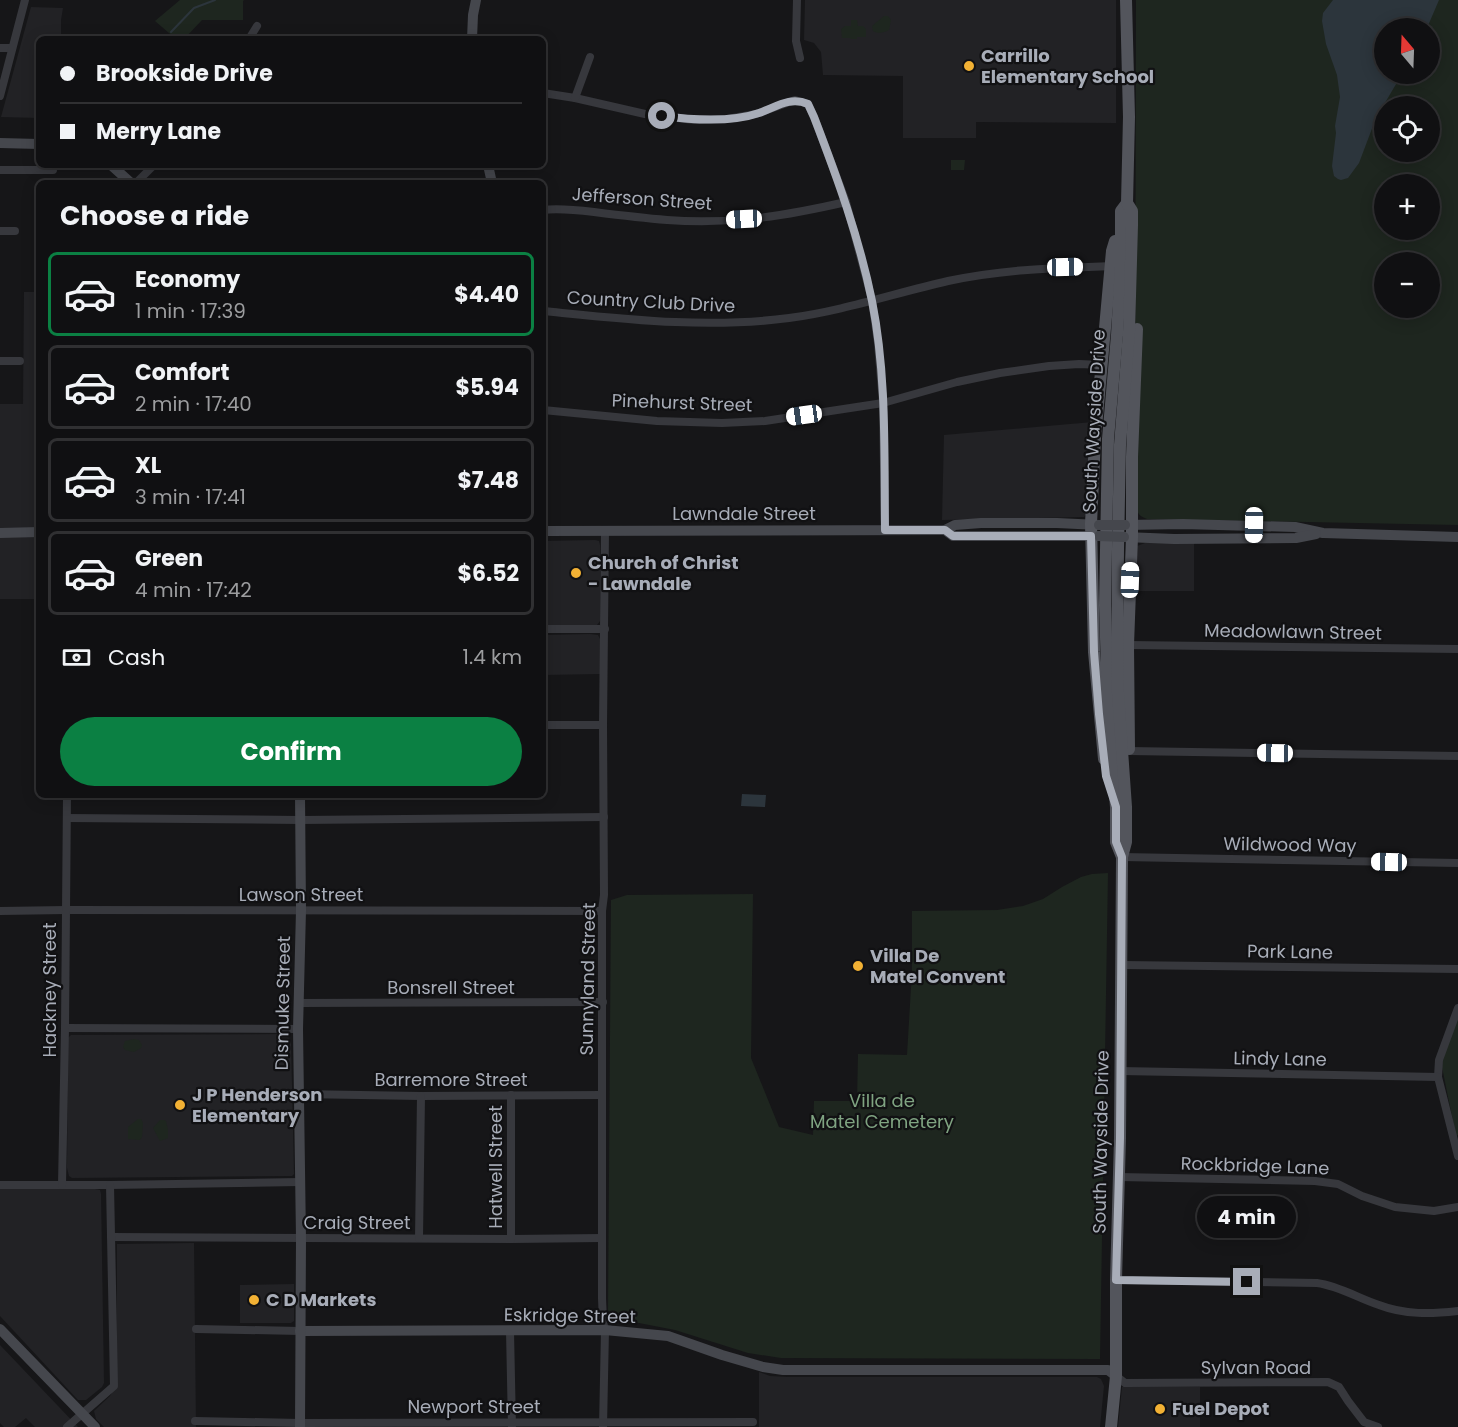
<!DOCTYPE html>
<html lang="en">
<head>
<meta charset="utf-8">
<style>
  body { margin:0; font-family:Poppins,sans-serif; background:#1e1e20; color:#f1f3f6; height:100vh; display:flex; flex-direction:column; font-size:22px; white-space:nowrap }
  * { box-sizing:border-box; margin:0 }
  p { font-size:20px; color:#9c9d9f }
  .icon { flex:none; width:33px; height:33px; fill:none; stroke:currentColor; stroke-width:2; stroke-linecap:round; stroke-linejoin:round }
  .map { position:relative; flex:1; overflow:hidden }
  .panel { position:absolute; left:36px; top:180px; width:510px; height:618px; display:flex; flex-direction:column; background:#101012; border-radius:9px; box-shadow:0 3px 15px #0003,0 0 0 2px #303032 }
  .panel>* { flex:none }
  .banner { position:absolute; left:36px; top:36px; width:510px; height:132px; border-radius:9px; box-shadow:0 3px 15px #0003,0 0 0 2px #303032; display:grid; align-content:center; height:132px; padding:0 24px; background:#101012 }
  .needle { width:39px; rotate:341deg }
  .controls { position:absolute; left:1374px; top:18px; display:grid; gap:12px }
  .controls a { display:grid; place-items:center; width:66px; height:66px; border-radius:50%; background:#101012; box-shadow:0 3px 15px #0003,0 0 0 2px #303032; font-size:30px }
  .end { position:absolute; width:27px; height:27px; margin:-14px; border:8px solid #a8adb8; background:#111; box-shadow:0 0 0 3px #111 }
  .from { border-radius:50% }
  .bubble { position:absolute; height:42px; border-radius:21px; background:#101012; box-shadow:0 3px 15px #0003,0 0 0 2px #303032; font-size:20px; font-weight:700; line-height:42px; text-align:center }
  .car { position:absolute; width:18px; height:36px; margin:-18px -9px; border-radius:8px; box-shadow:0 0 4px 2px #0007; background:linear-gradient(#fff 24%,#345 0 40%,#fff 0 76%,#345 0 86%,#fff 0) }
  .banner b { display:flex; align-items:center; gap:21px; height:57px; font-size:22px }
  .banner b+b { border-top:2px solid #303032 }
  .banner i { width:15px; height:15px; background:#f1f3f6 }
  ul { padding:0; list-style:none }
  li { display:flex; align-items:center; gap:18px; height:84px; margin:0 12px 9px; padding:0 12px; border:3px solid #303032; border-radius:9px }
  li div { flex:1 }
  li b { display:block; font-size:22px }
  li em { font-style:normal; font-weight:700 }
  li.on { border-color:#0b8043 }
  li>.icon { width:54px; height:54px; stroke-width:1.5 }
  h2 { padding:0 24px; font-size:27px; line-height:72px }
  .pay { display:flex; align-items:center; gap:15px; height:66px; padding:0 24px; font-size:22px }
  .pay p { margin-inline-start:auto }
  .cta { display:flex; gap:12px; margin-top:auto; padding:12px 24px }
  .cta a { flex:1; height:69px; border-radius:36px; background:#0b8043; color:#fff; font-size:24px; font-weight:700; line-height:69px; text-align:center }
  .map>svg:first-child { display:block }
  .built { fill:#222225 }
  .green { fill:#1e261f; fill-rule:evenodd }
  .water { fill:#2c353c }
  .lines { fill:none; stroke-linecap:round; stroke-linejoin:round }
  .stream { stroke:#2c353c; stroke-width:2 }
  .street { stroke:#37383d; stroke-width:8 }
  .secondary { stroke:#45474d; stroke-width:10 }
  .primary { stroke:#53555c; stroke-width:12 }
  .secondary-bridge { stroke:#45474d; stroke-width:10 }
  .route { stroke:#a8adb8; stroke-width:8 }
  .poi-dot { fill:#f2b134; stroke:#111113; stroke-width:2 }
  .labels { text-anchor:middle; stroke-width:4.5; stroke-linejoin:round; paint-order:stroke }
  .poi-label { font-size:18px; font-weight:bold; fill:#a8adb8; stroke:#111113; text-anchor:start }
  .street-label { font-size:18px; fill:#a8adb8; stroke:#111113 }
  .park-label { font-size:18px; fill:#7fa381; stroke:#111113 }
</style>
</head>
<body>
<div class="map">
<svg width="1458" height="1427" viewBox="0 0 1458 1427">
  <rect width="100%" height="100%" fill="#161618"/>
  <!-- built -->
  <g class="built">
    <polygon points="805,0 1116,0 1116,123 976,122 976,138 903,138 903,76 823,75 821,52 814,43 804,40"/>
    <polygon points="31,7 63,8 61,20 61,39 39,39 39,118 1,117"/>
    <polygon points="24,292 39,292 39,599 0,599 0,404 23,404"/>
    <polygon points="1093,422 1087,514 1084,517 942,520 944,435"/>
    <polygon points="595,540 599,541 600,545 600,621 597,625 591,626 543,626 543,541"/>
    <polygon points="1145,543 1194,543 1194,591 1133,591 1137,546"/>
    <polygon points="590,634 598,635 601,641 600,674 543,675 543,635"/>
    <polygon points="283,1034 288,1036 291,1042 294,1174 292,1176 72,1178 69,1176 67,1168 68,1038 71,1035"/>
    <polygon points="0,1189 95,1189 100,1190 101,1194 104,1383 102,1387 86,1400 78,1400 0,1316"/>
    <polygon points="194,1243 196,1427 104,1427 96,1419 94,1411 110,1396 117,1384 117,1244"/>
    <polygon points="294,1284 294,1321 291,1323 240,1323 240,1285"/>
    <polygon points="0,1345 78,1427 35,1427 26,1418 15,1427 4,1427 0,1423"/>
    <polygon points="759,1372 770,1376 787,1377 1097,1377 1101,1379 1104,1386 1100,1427 759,1427"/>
    <polygon points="1126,1386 1200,1387 1200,1427 1118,1427 1122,1387"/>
  </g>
  <!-- green -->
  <g class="green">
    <polygon points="180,0 244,0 243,1 243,20 202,20 184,39 176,39 155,21"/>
    <path d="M1136 0H1458V525L1147 519C1139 516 1137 513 1135 505ZM1384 28H1430V74H1384ZM1384 106H1430V152H1384ZM1384 184H1430V230H1384ZM1384 262H1430V308H1384Z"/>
    <path d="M884 16H888L891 20 889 30C883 33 878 34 873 31L872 26Z"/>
    <polygon points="851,20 857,20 858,26 863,26 866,29 866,37 857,37 857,39 851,39 850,38 842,38 841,29 845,26 851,26"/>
    <polygon points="951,160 965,160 964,170 951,170"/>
    <polygon points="1108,873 1100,1359 781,1358 748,1353 675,1330 639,1323 612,1320 608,1311 611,900 627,895 753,894 751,1058 779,1127 813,1135 814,1101 857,1101 858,1054 907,1055 912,971 912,911 997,910 1023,906 1043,899 1062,887 1081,877 1092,874"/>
    <polygon points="1458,1017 1458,1135 1456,1136 1442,1067 1444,1053"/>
    <polygon points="134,1039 139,1040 142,1045 141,1048 134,1052 125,1050 123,1047 125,1041"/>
    <polygon points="138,1119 141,1119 143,1123 142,1137 140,1140 128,1139 128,1127"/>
    <polygon points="160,1120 164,1120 166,1121 168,1130 168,1138 160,1141 153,1128"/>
  </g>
  <!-- water -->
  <g class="water">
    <polygon points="1333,0 1439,0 1427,28 1384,28 1384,74 1402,74 1376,118 1359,163 1348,178 1341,180 1338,179 1334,176 1332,166 1336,133 1335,126 1340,97 1337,75 1326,44 1322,21 1323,13"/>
    <polygon points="742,794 766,795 765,807 741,806"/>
  </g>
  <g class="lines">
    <!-- stream -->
    <polyline class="stream" points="171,32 194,8 215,0"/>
    <!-- street -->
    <g class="street">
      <polyline points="797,0 796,41 800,58"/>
      <polyline points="249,39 257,26"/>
      <polyline points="0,48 12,48"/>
      <polyline points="543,93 575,98 645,114 694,120 727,119 756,114 795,100 808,104 814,117 846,202 872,300 878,343 883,403 885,530"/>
      <polyline points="0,96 25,0"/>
      <polyline points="575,98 590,57"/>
      <polyline points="0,170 53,170 53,165"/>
      <polyline points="136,183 154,165"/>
      <path d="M543 210C560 208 577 210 594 212 618 215 643 218 667 220 730 225 785 216 846 202"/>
      <polyline points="0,231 15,231"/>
      <path d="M543 311C624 319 707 329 789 318 843 311 895 293 948 281 1004 269 1055 268 1112 266"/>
      <polyline points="0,361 20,361"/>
      <polyline points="543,410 657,421 722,423 765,421 883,403 957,382 1000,373 1049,366 1079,364 1102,365"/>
      <polyline points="543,629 605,629"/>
      <polyline points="1128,645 1458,649"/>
      <polyline points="543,725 603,725"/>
      <polyline points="1129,751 1458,756"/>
      <polyline points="67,818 300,820 604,817"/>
      <polyline points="1122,857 1458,863"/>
      <polyline points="0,911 66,910 602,911"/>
      <polyline points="1122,965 1458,969"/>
      <polyline points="299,1003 603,1002"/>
      <polyline points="1458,1008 1439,1060 1438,1077 1458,1156"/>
      <polyline points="65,1028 298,1029"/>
      <polyline points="1120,1071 1438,1077"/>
      <polyline points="299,1094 421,1096 602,1095"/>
      <polyline points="1119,1177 1315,1181 1338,1184 1362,1196 1395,1207 1434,1211 1458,1207"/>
      <polyline points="0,1185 110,1185 300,1182"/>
      <polyline points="62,1185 65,1028 67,795"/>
      <polyline points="111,1237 511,1239 602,1238"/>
      <polyline points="419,1238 421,1096"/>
      <polyline points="511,1239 511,1095"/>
      <path d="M1116 1280 1317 1283C1339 1286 1358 1298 1379 1305 1405 1315 1431 1314 1458 1311"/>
      <polyline points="196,1329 300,1331"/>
      <polyline points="510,1331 512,1427"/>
      <polyline points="1116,1376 1125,1383 1328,1382 1339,1387 1348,1401 1364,1422 1378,1427"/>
      <polyline points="195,1421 300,1423 753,1422"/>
      <polyline points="67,1427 114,1386 110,1185"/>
      <polyline points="603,1427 605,1330 603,1322 602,1298 602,911 604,895 603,725 605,531"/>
    </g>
    <!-- secondary -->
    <g class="secondary">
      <polyline points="472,39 473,15 476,0"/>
      <polyline points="0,143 39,144"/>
      <polyline points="111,165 131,183"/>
      <polyline points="488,165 492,183"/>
      <polyline points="1126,525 1183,524 1295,527 1323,533 1458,537"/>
      <polyline points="945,530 953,536 1098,536"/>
      <polyline points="543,531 945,530 955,525 981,523 1057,523 1099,525"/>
      <polyline points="0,533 39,532"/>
      <polyline points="1125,537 1174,539 1296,538 1316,534"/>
      <polyline points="0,1329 95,1427"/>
      <polyline points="300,1331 605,1330 668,1336 722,1355 763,1367 783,1370 1108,1370 1116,1376"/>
      <polyline points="300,1427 301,1239 298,1029 301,910 300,795"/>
    </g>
    <!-- primary -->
    <g class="primary">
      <polyline points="1129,749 1128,645 1132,537 1132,457 1137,329"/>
      <polyline points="1104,759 1094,652 1091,524 1095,438 1112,251 1115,241"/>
      <polyline points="1122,857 1116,842 1116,807 1108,703 1105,605 1108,439 1117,335 1121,266 1121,211 1127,203"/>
      <polyline points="1111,1427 1116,1376 1116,1280 1120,1138 1122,857 1126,842 1126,807 1117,679 1118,549 1120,445 1129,332 1132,225 1132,211 1127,203 1129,117 1126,0"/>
    </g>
    <!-- secondary-bridge -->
    <g class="secondary-bridge">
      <polyline points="1099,525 1125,525"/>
      <polyline points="1099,536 1124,537"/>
    </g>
  </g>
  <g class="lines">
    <!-- route -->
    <path class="route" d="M662 116C692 120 730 123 759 113 776 107 790 96 808 104L814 117C837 177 859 237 872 301 887 376 884 454 885 530H945L953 536H1091L1094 652 1099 714 1106 776 1116 807V842L1122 857 1120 1138 1116 1280 1247 1282"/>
  </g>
  <!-- markers -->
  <g class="poi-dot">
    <circle cx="969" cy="66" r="6"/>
    <circle cx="576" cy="573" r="6"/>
    <circle cx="858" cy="966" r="6"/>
    <circle cx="180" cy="1105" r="6"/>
    <circle cx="254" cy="1300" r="6"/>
    <circle cx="1160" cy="1409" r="6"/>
  </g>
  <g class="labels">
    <!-- poi labels -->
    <g class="poi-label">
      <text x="981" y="62">Carrillo<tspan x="981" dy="21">Elementary School</tspan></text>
      <text x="588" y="569">Church of Christ<tspan x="588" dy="21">- Lawndale</tspan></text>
      <text x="870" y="962">Villa De<tspan x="870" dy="21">Matel Convent</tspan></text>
      <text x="192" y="1101">J P Henderson<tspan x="192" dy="21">Elementary</tspan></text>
      <text x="266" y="1306">C D Markets</text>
      <text x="1172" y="1415">Fuel Depot</text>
    </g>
    <!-- street labels -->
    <g class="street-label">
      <text transform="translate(642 199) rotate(4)" y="6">Jefferson Street</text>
      <text transform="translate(651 302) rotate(3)" y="6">Country Club Drive</text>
      <text transform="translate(682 403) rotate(2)" y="6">Pinehurst Street</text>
      <text transform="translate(1094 421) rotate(-87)" y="6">South Wayside Drive</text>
      <text x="744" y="520">Lawndale Street</text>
      <text transform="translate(1293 632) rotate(1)" y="6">Meadowlawn Street</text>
      <text transform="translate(1290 845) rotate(1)" y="6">Wildwood Way</text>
      <text x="301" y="901">Lawson Street</text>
      <text transform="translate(1290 952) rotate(1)" y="6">Park Lane</text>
      <text transform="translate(588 979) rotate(-89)" y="6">Sunnyland Street</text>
      <text x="451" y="994">Bonsrell Street</text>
      <text transform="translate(50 990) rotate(-90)" y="6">Hackney Street</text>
      <text transform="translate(283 1003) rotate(-89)" y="6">Dismuke Street</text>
      <text transform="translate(1280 1059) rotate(1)" y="6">Lindy Lane</text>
      <text x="451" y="1086">Barremore Street</text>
      <text transform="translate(1101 1142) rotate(-89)" y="6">South Wayside Drive</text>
      <text transform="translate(1255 1166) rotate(2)" y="6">Rockbridge Lane</text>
      <text transform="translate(496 1167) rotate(-90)" y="6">Hatwell Street</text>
      <text x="357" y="1229">Craig Street</text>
      <text transform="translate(570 1316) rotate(1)" y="6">Eskridge Street</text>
      <text x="1256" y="1374">Sylvan Road</text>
      <text x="474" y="1413">Newport Street</text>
    </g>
    <!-- park labels -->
    <g class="park-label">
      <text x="882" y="1107">Villa de<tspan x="882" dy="21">Matel Cemetery</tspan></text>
    </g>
  </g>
</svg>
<div class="controls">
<a><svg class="needle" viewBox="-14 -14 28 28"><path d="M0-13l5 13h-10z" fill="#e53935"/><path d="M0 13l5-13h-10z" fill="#9c9d9f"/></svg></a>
<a><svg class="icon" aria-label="locate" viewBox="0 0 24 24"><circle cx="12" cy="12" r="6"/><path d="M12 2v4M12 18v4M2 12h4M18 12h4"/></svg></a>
<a>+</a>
<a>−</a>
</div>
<i class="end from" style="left:662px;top:116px"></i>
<i class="end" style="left:1247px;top:1282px"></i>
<div class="bubble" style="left:1197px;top:1196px;width:99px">4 min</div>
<i class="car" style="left:744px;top:219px;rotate:267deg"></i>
<i class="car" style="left:1065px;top:267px;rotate:89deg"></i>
<i class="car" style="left:804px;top:415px;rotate:262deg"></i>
<i class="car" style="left:1254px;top:525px;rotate:181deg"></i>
<i class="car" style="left:1130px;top:580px;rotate:2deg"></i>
<i class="car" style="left:1275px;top:753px;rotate:271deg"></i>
<i class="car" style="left:1389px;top:862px;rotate:271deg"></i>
<div class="banner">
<b><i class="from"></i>Brookside Drive</b>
<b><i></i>Merry Lane</b>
</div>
<section class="panel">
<h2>Choose a ride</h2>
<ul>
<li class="on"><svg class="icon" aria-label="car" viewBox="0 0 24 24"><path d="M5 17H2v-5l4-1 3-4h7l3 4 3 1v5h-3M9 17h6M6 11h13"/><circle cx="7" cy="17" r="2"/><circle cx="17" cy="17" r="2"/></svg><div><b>Economy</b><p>1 min · 17:39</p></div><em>$4.40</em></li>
<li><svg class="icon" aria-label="car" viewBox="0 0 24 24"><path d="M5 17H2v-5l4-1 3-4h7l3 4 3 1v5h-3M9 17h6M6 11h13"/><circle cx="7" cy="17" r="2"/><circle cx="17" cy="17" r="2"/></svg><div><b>Comfort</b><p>2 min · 17:40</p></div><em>$5.94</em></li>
<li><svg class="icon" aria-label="car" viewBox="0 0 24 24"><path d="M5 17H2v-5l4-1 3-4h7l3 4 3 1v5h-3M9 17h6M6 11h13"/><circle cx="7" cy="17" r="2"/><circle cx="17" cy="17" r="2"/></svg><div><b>XL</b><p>3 min · 17:41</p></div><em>$7.48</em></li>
<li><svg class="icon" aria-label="car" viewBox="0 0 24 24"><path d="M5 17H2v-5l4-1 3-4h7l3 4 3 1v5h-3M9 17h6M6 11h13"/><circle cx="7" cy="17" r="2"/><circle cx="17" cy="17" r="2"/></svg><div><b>Green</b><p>4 min · 17:42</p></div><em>$6.52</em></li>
</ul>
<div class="pay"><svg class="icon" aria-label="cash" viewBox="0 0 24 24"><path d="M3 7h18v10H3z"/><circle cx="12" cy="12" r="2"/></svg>Cash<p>1.4 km</p></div>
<div class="cta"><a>Confirm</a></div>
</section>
</div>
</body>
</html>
